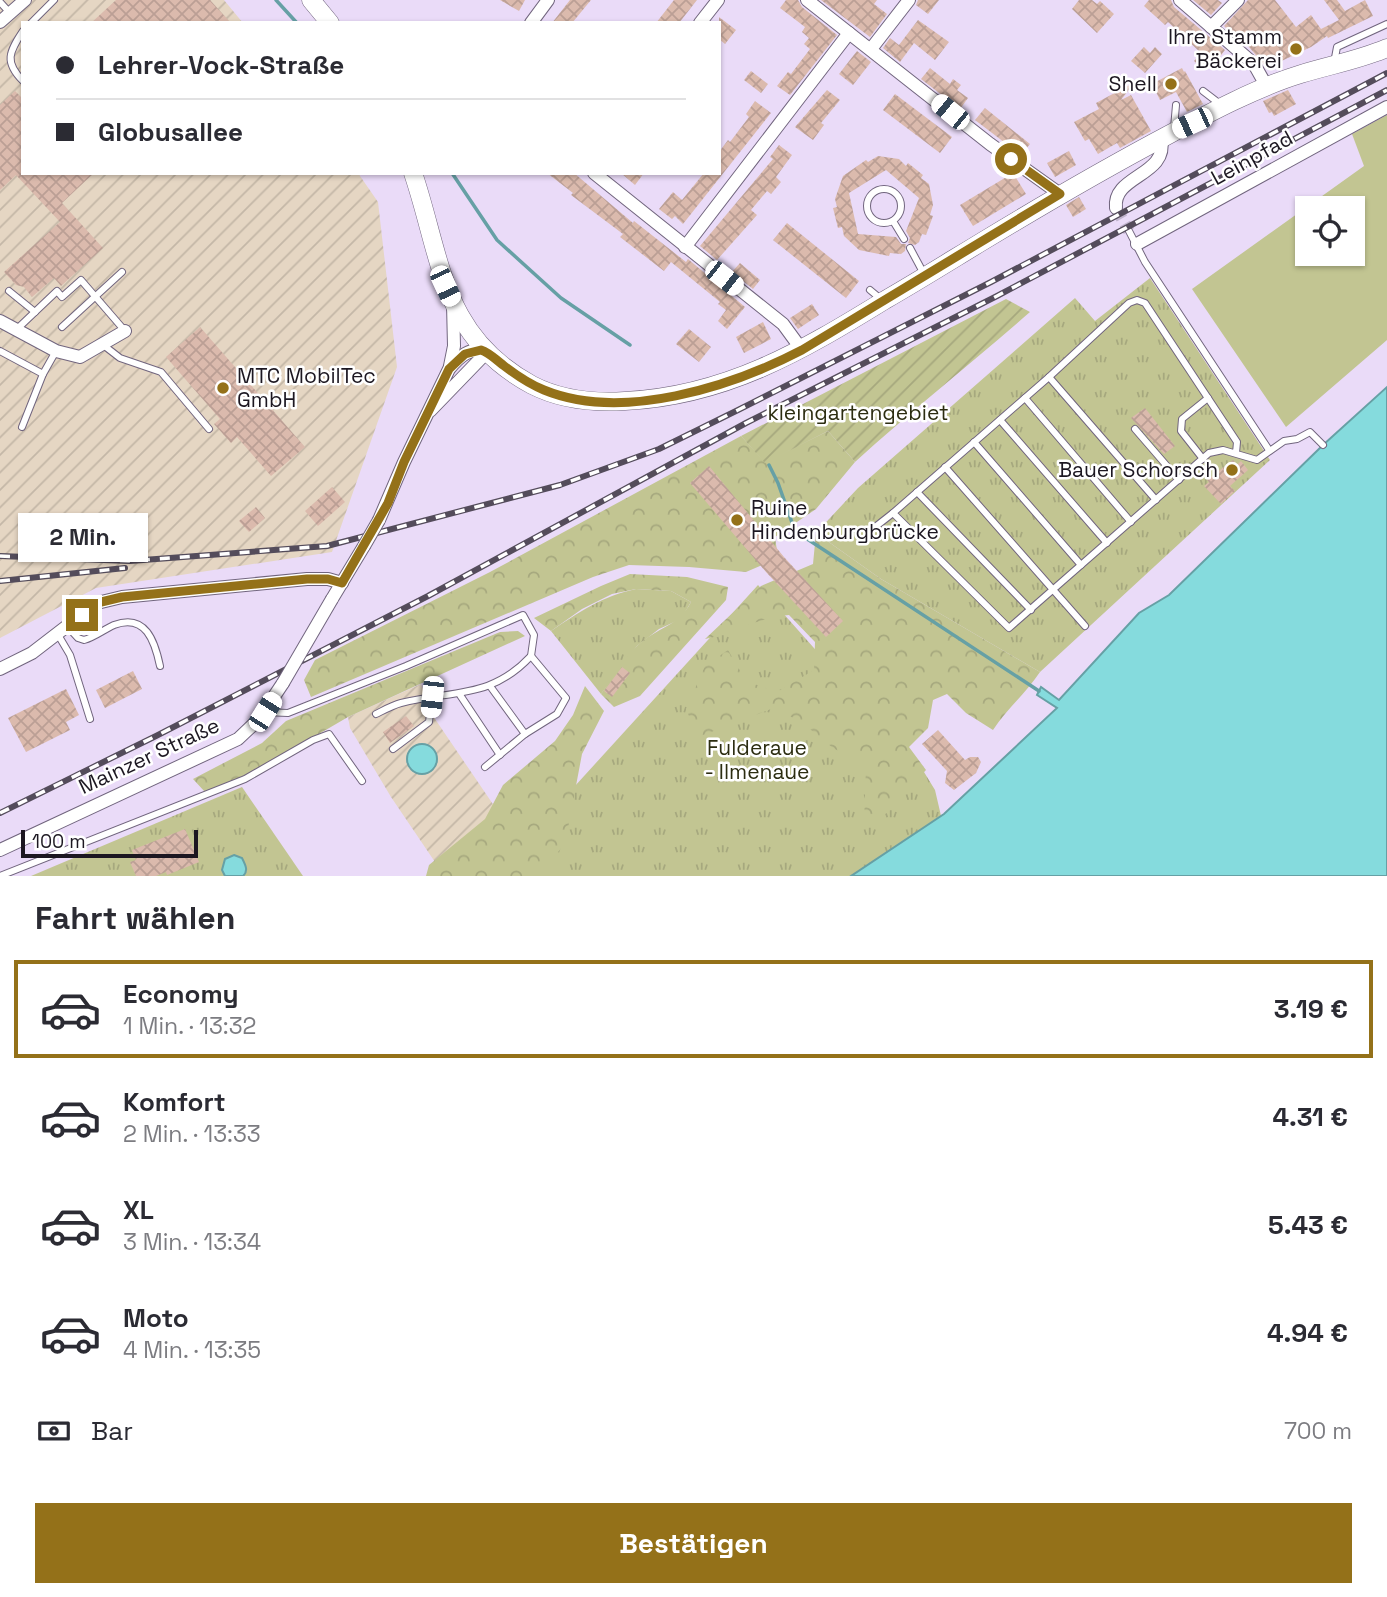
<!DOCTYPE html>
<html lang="de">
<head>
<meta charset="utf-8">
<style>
  body { margin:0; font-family:"Space Grotesk",sans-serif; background:#f2f2f3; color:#2b2b33; height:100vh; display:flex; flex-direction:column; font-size:26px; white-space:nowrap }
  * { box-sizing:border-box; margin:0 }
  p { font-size:23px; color:#7c7c81 }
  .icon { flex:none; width:38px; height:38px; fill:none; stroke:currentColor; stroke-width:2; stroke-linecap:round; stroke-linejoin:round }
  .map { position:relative; height:876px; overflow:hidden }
  .sheet { display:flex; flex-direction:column; background:#fff; flex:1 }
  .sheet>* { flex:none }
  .banner { position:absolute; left:21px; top:21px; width:700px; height:154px; border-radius:0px; box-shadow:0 2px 5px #0004; display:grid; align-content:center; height:154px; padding:0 35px; background:#fff }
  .buttons { position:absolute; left:1295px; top:196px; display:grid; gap:14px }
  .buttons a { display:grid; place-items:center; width:70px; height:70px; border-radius:0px; background:#fff; box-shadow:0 2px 5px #0004; font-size:35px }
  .scale { position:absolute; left:21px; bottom:18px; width:177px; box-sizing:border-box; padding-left:7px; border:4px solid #1c1721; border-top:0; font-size:19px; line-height:24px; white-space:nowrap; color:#1c1721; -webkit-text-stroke:5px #fff; paint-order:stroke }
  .end { position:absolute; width:32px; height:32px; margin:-16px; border:9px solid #947119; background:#fff; box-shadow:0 0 0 4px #fff }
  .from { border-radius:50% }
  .bubble { position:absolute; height:49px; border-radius:0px; background:#fff; box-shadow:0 2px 5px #0004; font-size:23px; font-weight:700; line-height:49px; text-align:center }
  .car { position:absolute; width:21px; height:42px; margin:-21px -10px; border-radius:9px; box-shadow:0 0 5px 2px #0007; background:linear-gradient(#fff 24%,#345 0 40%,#fff 0 76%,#345 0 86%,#fff 0) }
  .banner b { display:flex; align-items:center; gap:24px; height:66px; font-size:26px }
  .banner b+b { border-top:2px solid #e1e1e2 }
  .banner i { width:18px; height:18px; background:#2b2b33 }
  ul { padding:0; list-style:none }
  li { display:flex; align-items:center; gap:21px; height:98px; margin:0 14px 10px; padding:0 21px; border:4px solid transparent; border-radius:0px }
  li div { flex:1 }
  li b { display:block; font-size:26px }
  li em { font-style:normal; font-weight:700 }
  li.selected { border-color:#947119 }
  li>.icon { width:63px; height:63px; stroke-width:1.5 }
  h2 { padding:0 35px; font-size:32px; line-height:84px }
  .pay { display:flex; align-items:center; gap:18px; height:77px; padding:0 35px; font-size:26px }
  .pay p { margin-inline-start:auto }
  .action { display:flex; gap:14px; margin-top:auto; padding:14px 35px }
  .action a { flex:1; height:80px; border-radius:0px; background:#947119; color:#fff; font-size:28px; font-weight:700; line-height:80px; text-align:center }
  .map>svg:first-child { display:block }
  .industrial { fill:url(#industrial-furrows) }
  .grass { fill:url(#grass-tufts) }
  .forest { fill:url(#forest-crowns) }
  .garden { fill:url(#garden-furrows) }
  .pitch { fill:#c2c592; fill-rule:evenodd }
  .water { fill:#85dbdd; stroke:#66a0a5; stroke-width:2 }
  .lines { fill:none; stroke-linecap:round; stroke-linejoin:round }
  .stream { stroke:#66a0a5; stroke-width:3.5 }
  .building { fill:url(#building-cross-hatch) }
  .minor-tunnel { stroke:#c1b4cd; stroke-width:12; stroke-dasharray:12 6; stroke-linecap:butt }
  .service-casing { stroke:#71657e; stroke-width:8 }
  .minor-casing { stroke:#71657e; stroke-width:14 }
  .secondary-casing { stroke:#71657e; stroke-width:19 }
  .service { stroke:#fff; stroke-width:6 }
  .minor { stroke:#fff; stroke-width:12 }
  .secondary { stroke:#fff; stroke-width:18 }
  .rail-casing { stroke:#544c5b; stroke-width:6 }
  .rail { stroke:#fff; stroke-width:3.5; stroke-dasharray:10; stroke-linecap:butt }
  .minor-bridge-casing { stroke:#71657e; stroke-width:14; stroke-linecap:butt }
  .minor-bridge { stroke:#fff; stroke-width:12 }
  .route { stroke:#947119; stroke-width:9 }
  .poi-dot { fill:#947119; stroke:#fff; stroke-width:2.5 }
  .labels { text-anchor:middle; stroke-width:5; stroke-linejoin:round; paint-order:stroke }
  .poi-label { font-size:21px; fill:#1c1721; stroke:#fff; text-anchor:end }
  .street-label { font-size:21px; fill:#1c1721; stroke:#fff }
  .park-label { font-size:21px; fill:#2c2d11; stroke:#fff }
</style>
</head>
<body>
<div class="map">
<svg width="1387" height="876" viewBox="0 0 1387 876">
  <defs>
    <pattern id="industrial-furrows" width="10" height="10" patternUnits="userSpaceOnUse" patternTransform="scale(1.75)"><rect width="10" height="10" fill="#e5d6c3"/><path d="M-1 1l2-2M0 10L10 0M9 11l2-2" fill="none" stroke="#c4b7a7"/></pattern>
    <pattern id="grass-tufts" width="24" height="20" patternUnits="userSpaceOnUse" patternTransform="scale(1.75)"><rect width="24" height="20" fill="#c2c592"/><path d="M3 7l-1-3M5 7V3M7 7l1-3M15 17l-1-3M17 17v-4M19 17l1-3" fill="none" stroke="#a6a87e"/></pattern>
    <pattern id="forest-crowns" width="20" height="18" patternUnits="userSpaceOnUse" patternTransform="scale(1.75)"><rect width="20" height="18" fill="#c2c592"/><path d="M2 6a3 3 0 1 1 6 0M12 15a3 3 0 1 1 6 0" fill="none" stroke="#a6a87e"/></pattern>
    <pattern id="garden-furrows" width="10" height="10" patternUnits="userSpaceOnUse" patternTransform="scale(1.75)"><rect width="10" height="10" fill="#c2c592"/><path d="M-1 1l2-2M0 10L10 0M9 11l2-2" fill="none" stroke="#a6a87e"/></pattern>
    <pattern id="building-cross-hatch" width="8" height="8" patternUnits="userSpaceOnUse" patternTransform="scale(1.75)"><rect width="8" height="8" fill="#dbbaad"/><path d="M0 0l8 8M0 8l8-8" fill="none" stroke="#bb9f95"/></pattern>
  </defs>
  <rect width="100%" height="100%" fill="#eadbf8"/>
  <!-- industrial -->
  <g class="industrial">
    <polygon points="0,0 224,0 243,23 23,23 23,173 358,173 378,202 397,367 332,552 96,588 0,638"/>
    <polygon points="421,684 433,716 501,816 437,865 391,797 350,728 348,717"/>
  </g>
  <!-- grass -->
  <g class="grass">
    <polygon points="1150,278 1270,460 1040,672 881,579 816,533 858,488 1075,298 1095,321"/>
    <polygon points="758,585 924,772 935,790 942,820 1011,876 493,876"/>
    <path d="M636 589 671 591 691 602 681 619 659 629 637 646 601 694 551 631C579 612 603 596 636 589Z"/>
    <polygon points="242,787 303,876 31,876"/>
  </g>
  <!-- forest -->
  <g class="forest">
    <polygon points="828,431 855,462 816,509 775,537 778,558 746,572 689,567 629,565 593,577 311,697 304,680 315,660 490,572 741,436 765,462"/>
    <path d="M816 533 881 579 1040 672C1026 693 1007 709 993 730L966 713 947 694 933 700 928 728 909 747 926 770 887 813 864 825 866 766 833 748 799 720 771 709 698 737 686 709 705 666 728 650 746 681 777 692 814 670 815 642 789 615C759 617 735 633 705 639L761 586 813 564Z"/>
    <path d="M630 574 687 577 728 587 726 600 640 696 614 707 601 694C612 678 623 660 637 646 657 627 678 627 691 602L671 591 636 589 612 594 582 609 551 631 534 618 601 586Z"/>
    <polygon points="518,631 525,636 348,717 247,776 205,792 193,779 262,743 286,721 500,632"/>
    <polygon points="585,686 604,711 582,754 565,844 537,876 426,876 429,865 485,819 503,785 555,741 573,715"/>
  </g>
  <!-- garden -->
  <path class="garden" d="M1006 299 1030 312C972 363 912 410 855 462L828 431 765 463 741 436Z"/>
  <!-- pitch -->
  <path class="pitch" d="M1387 115V340L1286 427 1192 289 1364 166 1352 134ZM1353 208V254H1307V208Z"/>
  <!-- water -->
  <g class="water">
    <polygon points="1387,387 1387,876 851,876 944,814 1057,708 1037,695 1041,687 1059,700 1139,613 1169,595 1323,445"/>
    <circle cx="422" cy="759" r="15"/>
    <path d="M234 855 242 858C245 864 249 871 243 876H225L222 870 225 859Z"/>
  </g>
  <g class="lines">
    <!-- stream -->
    <g class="stream">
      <polyline points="276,0 297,23"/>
      <polyline points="452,173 497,240 561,298 630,345"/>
      <polyline points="769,465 778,483 795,531 1039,691"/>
    </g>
  </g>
  <!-- building -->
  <g class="building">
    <polygon points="116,0 210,0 231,23 91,23"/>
    <polygon points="500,0 525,0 519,11"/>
    <polygon points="570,0 591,0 572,23 552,23"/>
    <polygon points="674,0 697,0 679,23 656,23"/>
    <polygon points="786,0 798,0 802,7 837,35 790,95 777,86 788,72 791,74 810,49 804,44 809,38 802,32 805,27 780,8"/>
    <polygon points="821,0 877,0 874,4 887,14 870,37"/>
    <polygon points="918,0 939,0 928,14 916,5"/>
    <polygon points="1079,0 1092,0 1097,4 1100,1 1114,14 1097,33 1072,9"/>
    <polygon points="1149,0 1171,0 1174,7 1225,50 1215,63 1210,59 1202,68 1194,61 1201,53 1168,22 1165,25 1144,6"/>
    <polygon points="1193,0 1218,0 1222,3 1211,15"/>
    <polygon points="1248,0 1275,0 1296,27 1311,15 1321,29 1339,20 1324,0 1337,0 1345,11 1365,0 1373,16 1328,38 1327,36 1311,47 1267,68 1242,39 1240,41 1224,26"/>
    <polygon points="719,17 736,30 725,44 719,39"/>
    <polygon points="918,20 949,42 935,60 914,43 900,62 883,48 890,38 899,45"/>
    <polygon points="1144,47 1150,53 1155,47 1162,54 1145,73 1131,61"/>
    <polygon points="857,51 871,62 853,85 839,74"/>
    <polygon points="930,68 950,84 953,79 961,85 957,90 968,98 960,109 921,79"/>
    <polygon points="1182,68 1184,72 1185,71 1203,104 1187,112 1176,92 1160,100 1152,84"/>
    <polygon points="751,71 768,84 761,93 744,80"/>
    <polygon points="1135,82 1121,100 1131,95 1151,131 1120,148 1117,143 1098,154 1089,139 1085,141 1074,122 1099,109 1096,103"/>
    <polygon points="827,90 840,100 821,123 824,125 813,140 795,127"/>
    <polygon points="1288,90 1296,104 1274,116 1272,112 1269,113 1263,101"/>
    <polygon points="15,91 23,99 23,173 94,173 62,203 103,248 61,286 54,278 32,297 24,287 16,285 4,272 60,222 16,175 0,190 0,105"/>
    <polygon points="895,94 952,137 940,153 883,110"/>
    <polygon points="755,101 771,113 683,224 675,216 672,219 659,209 673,192 682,200 704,173 719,173 719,152 728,140 730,142 749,117 746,114"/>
    <polygon points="985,108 1030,144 1021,155 975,120"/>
    <polygon points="779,145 792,155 776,177 781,182 771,194 767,191 751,210 757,215 717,260 700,246 773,159 770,157"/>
    <polygon points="1069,151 1076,165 1055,177 1047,163"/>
    <polygon points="878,156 899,159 906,166 908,163 923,175 921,178 929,184 933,205 930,215 933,216 926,235 922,234 919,242 915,245 908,243 910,238 906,231 919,198 886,170 849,193 858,234 896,237 901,244 906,244 905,251 901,254 890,253 889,256 859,250 844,236 842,227 838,228 833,208 837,207 835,199 843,176 866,160 868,162"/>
    <polygon points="547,173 574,173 633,223 634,221 686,262 688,259 745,307 727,329 718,321 726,310 718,304 720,302 671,262 664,271 620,237 623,234 571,195 573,193"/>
    <polygon points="621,173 644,173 635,185"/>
    <polygon points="1013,173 1026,194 973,226 960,205"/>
    <polygon points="1079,197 1086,209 1073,217 1066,205"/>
    <polygon points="787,223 859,281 846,298 773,240"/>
    <polygon points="740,263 760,280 753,289 732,272"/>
    <polygon points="812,304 819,315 798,329 790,318"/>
    <polygon points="763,322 771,339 744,353 736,337"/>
    <polygon points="200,327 305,447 271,476 237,437 231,443 214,424 220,419 166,357"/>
    <polygon points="689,329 711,347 699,362 676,344"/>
    <polygon points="1145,408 1175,446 1164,454 1131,418"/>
    <polygon points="1233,460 1237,465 1241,461 1248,470 1230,486 1235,491 1221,504 1204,486 1209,482 1207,480"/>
    <polygon points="709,466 784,557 843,621 826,637 766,572 690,483"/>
    <polygon points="332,487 345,502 318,526 305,511"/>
    <polygon points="256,507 265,518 249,532 239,521"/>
    <polygon points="622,667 630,673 612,697 604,691"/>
    <polygon points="133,671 142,689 105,708 96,690"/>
    <polygon points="66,689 79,715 66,722 70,730 26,752 8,718"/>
    <polygon points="406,716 414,726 390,743 383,732"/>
    <polygon points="938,730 965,760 970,757 978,757 981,762 976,773 954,790 945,783 947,771 922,744"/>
    <polygon points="185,829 199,862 167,875 166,872 156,876 136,876 130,862 136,860 132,850"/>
  </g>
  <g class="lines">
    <!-- minor-tunnel -->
    <polyline class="minor-tunnel" points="1116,208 1129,231"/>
    <!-- service casing -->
    <g class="service-casing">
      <g id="service">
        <polyline points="0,2 10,13"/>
        <polyline points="31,23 54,0"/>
        <path d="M23 31C9 52 4 62 23 81"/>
        <polyline points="1334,63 1337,47 1387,24"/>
        <polyline points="1203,91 1220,104"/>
        <polyline points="1174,128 1176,105"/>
        <circle cx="884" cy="206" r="17"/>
        <polyline points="893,221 904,239"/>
        <polyline points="1129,231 1145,262 1269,450"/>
        <polyline points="910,248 924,274"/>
        <polyline points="870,290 882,300"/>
        <polyline points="9,291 35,312"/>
        <polyline points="62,327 122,272"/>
        <polyline points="17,329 57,291 62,297 81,280 125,331"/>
        <polyline points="102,344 120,358 161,372 209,429"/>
        <polyline points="0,351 43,374 56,351"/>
        <polyline points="1049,377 1156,500"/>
        <polyline points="1025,398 1131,522"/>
        <polyline points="1000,420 1107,543"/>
        <polyline points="22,427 43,374"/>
        <polyline points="1135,429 1179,480"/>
        <polyline points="974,442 1081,565"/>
        <polyline points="1236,453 1237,442 1145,303 1137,300 1129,303 1049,377 893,513 1009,628 1209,453 1223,450 1257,460 1284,441 1297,439 1310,432 1323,445"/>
        <polyline points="1203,459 1181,431 1182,419 1208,398"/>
        <polyline points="945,467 1085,626"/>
        <polyline points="917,492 1031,610"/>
        <polyline points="870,531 893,513"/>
        <path d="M67 626 78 638 84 640C95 637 103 630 114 625 146 613 155 642 160 666"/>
        <polyline points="57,633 70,655 90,719"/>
        <polyline points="490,686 525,734 557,714 566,698 531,656"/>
        <polyline points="460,695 500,755"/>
        <path d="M265 712 288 713 406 666 523 615 534 635 531 656C491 699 453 690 401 703 393 705 384 710 376 714"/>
        <polyline points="393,749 429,722 432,697"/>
        <polyline points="485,767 525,734"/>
        <polyline points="0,876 245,779 313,740 329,734 362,781"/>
      </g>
    </g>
    <!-- minor casing -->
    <g class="minor-casing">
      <g id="minor">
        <polyline points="807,0 990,144 1060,194"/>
        <polyline points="1180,0 1254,64 1267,87"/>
        <polyline points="0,22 25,0"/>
        <polyline points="531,23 548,0"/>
        <polyline points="700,23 718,0"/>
        <polyline points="1211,27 1238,0"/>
        <polyline points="871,49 909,0"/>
        <polyline points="594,173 783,324 802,350"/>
        <path d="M1116 208C1112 175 1169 176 1161 139"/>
        <polyline points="1137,244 1387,107"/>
        <polyline points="685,247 849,33"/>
        <polyline points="0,321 56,351 80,357 125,331"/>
        <polyline points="450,366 454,346 453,304"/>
        <path d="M379 520 404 462 449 369C459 357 470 346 487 352L430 411"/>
        <polyline points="332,599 364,546"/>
        <polyline points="0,669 32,653 97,603 122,597 307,579 328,579 342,583"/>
        <polyline points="0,850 238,739 259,719 283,683"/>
      </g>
    </g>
    <!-- secondary casing -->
    <g class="secondary-casing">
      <g id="secondary">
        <polyline points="311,0 330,23"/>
        <path d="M413 173C442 259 441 336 532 385 561 400 593 403 625 401 726 396 802 351 885 300 918 281 950 261 983 241 1044 204 1106 168 1170 134 1209 113 1258 87 1301 74 1330 65 1359 60 1387 48"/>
      </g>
    </g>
    <!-- service -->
    <use href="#service" class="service"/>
    <!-- minor -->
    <use href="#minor" class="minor"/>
    <!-- secondary -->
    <use href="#secondary" class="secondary"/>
    <!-- rail casing -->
    <g class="rail-casing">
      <g id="rail">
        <polyline points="0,556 130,561 327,546 560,485 659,449 738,410 991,282 1387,73"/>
        <polyline points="0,581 125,568"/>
        <polyline points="0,813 156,736 428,596 746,423 997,296 1387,90"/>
      </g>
    </g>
    <!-- rail -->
    <use href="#rail" class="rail"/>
    <!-- minor-bridge casing -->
    <g class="minor-bridge-casing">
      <g id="minor-bridge">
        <polyline points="364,546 379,520"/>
        <polyline points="283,683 332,599"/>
      </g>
    </g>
    <!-- minor-bridge -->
    <use href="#minor-bridge" class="minor-bridge"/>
  </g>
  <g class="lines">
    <!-- route -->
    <path class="route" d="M82 615 97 603 122 597 307 579H328L342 583 388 503 404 462 449 369 465 354 481 350C490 353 496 360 503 365 516 375 529 384 544 390 622 422 731 387 802 350L1060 194 1011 159"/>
  </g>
  <!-- markers -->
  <g class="poi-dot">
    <circle cx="1296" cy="49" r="7"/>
    <circle cx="1171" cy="84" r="7"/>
    <circle cx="223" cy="388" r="7"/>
    <circle cx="1232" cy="470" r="7"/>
    <circle cx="737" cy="520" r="7"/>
  </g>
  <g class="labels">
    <!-- poi labels -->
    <g class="poi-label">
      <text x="1282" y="44">Ihre Stamm<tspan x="1282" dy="24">Bäckerei</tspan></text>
      <text x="1157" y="91">Shell</text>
      <text x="237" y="383" text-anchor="start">MTC MobilTec<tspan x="237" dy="24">GmbH</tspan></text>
      <text x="1218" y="477">Bauer Schorsch</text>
      <text x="751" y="515" text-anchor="start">Ruine<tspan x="751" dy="24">Hindenburgbrücke</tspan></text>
    </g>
    <!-- street labels -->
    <g class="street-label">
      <text transform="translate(1252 158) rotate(-29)" y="7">Leinpfad</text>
      <text transform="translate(149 756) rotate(-25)" y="7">Mainzer Straße</text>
    </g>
    <!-- park labels -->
    <g class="park-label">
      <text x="858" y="420">kleingartengebiet</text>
      <text x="757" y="755">Fulderaue<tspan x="757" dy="24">- Ilmenaue</tspan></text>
    </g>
  </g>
</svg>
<div class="buttons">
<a><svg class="icon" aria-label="locate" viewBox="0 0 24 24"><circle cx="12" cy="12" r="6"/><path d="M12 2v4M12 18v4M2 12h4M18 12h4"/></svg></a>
</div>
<div class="scale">100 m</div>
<i class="end from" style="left:1011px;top:159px"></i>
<i class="end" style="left:82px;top:615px"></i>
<div class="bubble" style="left:18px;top:513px;width:130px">2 Min.</div>
<i class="car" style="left:950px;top:112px;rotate:309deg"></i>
<i class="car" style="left:1192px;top:123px;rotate:245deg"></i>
<i class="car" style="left:724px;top:278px;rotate:128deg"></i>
<i class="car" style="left:445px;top:286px;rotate:155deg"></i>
<i class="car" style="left:432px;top:697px;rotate:186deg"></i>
<i class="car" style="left:265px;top:712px;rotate:32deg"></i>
<div class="banner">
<b><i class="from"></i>Lehrer-Vock-Straße</b>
<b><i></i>Globusallee</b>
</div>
</div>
<section class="sheet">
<h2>Fahrt wählen</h2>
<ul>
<li class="selected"><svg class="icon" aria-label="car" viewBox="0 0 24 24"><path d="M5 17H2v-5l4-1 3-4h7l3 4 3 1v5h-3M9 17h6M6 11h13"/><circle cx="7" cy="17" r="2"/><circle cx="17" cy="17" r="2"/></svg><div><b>Economy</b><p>1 Min. · 13:32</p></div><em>3.19 €</em></li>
<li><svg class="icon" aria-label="car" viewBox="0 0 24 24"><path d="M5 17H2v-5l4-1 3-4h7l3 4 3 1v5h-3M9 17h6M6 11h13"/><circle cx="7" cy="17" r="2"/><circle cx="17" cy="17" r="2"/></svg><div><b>Komfort</b><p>2 Min. · 13:33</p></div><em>4.31 €</em></li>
<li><svg class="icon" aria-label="car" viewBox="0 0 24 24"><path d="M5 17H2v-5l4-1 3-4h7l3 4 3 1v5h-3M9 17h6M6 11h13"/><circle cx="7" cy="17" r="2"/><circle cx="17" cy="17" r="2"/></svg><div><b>XL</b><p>3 Min. · 13:34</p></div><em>5.43 €</em></li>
<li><svg class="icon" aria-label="car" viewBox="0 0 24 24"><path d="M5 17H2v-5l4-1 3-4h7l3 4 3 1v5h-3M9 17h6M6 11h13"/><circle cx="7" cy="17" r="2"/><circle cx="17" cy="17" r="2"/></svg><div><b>Moto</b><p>4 Min. · 13:35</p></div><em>4.94 €</em></li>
</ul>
<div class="pay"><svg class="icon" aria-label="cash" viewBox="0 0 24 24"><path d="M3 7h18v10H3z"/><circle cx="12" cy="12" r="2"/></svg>Bar<p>700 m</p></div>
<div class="action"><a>Bestätigen</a></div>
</section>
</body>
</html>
